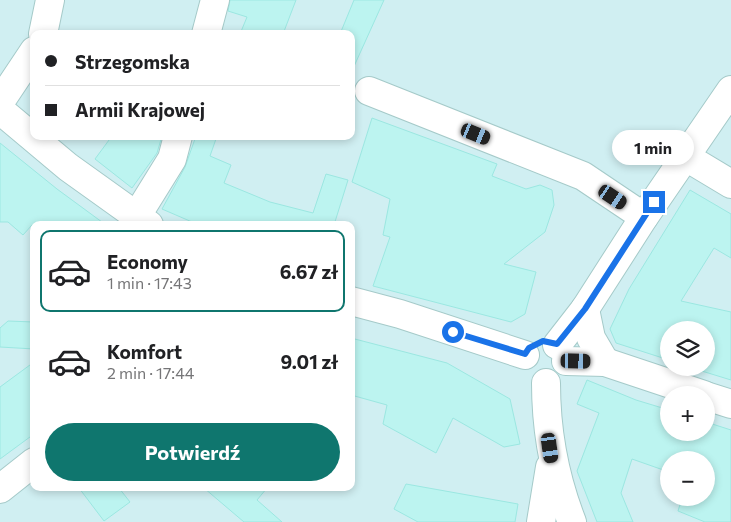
<!DOCTYPE html>
<html lang="pl">
<head>
<meta charset="utf-8">
<style>
  body { margin:0; font-family:Commissioner,sans-serif; background:#f6f6f6; color:#202124; height:100vh; display:flex; flex-direction:column; font-size:19px; white-space:nowrap }
  * { box-sizing:border-box; margin:0 }
  p { font-size:16px; color:#757577 }
  .icon { flex:none; width:28px; height:28px; fill:none; stroke:currentColor; stroke-width:2; stroke-linecap:round; stroke-linejoin:round }
  .map { position:relative; flex:1; overflow:hidden }
  .sheet { position:absolute; left:30px; top:221px; width:325px; height:270px; display:flex; flex-direction:column; background:#fff; border-radius:10px; box-shadow:0 2px 8px #0003 }
  .sheet>* { flex:none }
  .top-card { position:absolute; left:30px; top:30px; width:325px; height:110px; border-radius:10px; box-shadow:0 2px 8px #0003; display:grid; align-content:center; height:110px; padding:0 15px; background:#fff }
  .tools { position:absolute; left:660px; top:321px; display:grid; gap:10px }
  .tools a { display:grid; place-items:center; width:55px; height:55px; border-radius:50%; background:#fff; box-shadow:0 2px 8px #0003; font-size:25px }
  .end { position:absolute; width:22px; height:22px; margin:-11px; border:6px solid #1a73e8; background:#fff; box-shadow:0 0 0 2px #fff }
  .from { border-radius:50% }
  .bubble { position:absolute; height:35px; border-radius:18px; background:#fff; box-shadow:0 2px 8px #0003; font-size:16px; font-weight:700; line-height:35px; text-align:center }
  .car { position:absolute; width:15px; height:30px; margin:-15px -8px; border-radius:6px; box-shadow:0 0 4px 1px #0007; background:linear-gradient(#222 24%,#8ab4d8 0 40%,#222 0 76%,#8ab4d8 0 86%,#222 0) }
  .top-card b { display:flex; align-items:center; gap:18px; height:48px; font-size:19px }
  .top-card b+b { border-top:1px solid #e0e0e0 }
  .top-card i { width:12px; height:12px; background:#202124 }
  ul { padding:9px 0 0; list-style:none }
  li { display:flex; align-items:center; gap:15px; height:82px; margin:0 10px 8px; padding:0 5px; border:2px solid transparent; border-radius:10px }
  li div { flex:1 }
  li b { display:block; font-size:19px }
  li em { font-style:normal; font-weight:700 }
  li.selected { border-color:#0f766e }
  li>.icon { width:45px; height:45px; stroke-width:1.5 }
  .primary-button { display:flex; gap:10px; margin-top:auto; padding:10px 15px }
  .primary-button a { flex:1; height:58px; border-radius:30px; background:#0f766e; color:#fff; font-size:20px; font-weight:700; line-height:58px; text-align:center }
  .map>svg:first-child { display:block }
  .residential { fill:#d0eff2; fill-rule:evenodd }
  .building { fill:#bcf4f0; stroke:#9be7e1 }
  .lines { fill:none; stroke-linecap:round; stroke-linejoin:round }
  .minor-casing { stroke:#a5cac9; stroke-width:30 }
  .minor { stroke:#fff; stroke-width:28 }
  .route { stroke:#1a73e8; stroke-width:6 }
</style>
</head>
<body>
<div class="map">
<svg width="731" height="522" viewBox="0 0 731 522">
  <rect width="100%" height="100%" fill="#e5f9fd"/>
  <!-- residential -->
  <path class="residential" d="M0 0H731V522H0ZM34 34H351V136H34ZM34 225H351V488H34ZM669 330H706V368H669ZM669 395H706V432H669ZM669 460H706V498H669Z"/>
  <!-- building -->
  <g class="building">
    <polygon points="230,0 296,0 283,34 240,34 247,17 228,11"/>
    <polygon points="354,0 384,0 351,73 351,34 340,34"/>
    <polygon points="372,118 497,164 492,176 526,189 540,185 552,190 554,205 545,232 504,264 536,272 525,314 511,322 373,286 390,237 383,235 390,199 352,182"/>
    <polygon points="112,136 162,136 157,153 132,188 95,159"/>
    <polygon points="196,136 217,136 210,156 231,165 224,183 270,202 313,213 326,174 348,180 334,225 199,225 162,209 185,167"/>
    <polygon points="0,143 57,189 106,225 32,225 23,235 8,222 0,222"/>
    <polygon points="690,190 731,214 731,258 714,248 681,301 731,312 731,380 692,368 706,368 706,330 669,330 669,360 616,343 610,329 629,289"/>
    <polygon points="8,321 34,322 34,349 0,347 0,328"/>
    <polygon points="351,338 447,363 510,399 520,444 504,447 453,418 436,453 383,424 387,405 351,395"/>
    <polygon points="34,362 34,434 0,459 0,387"/>
    <polygon points="587,380 636,400 669,410 669,432 706,432 706,422 731,430 731,522 705,522 678,511 682,498 706,498 706,460 669,460 669,472 632,459 621,493 633,522 597,522 577,471 599,413 577,404"/>
    <polygon points="406,484 518,504 515,522 418,522 394,509"/>
    <polygon points="79,488 119,488 130,502 104,521"/>
    <polygon points="204,488 267,488 257,500 282,522 244,522"/>
  </g>
  <g class="lines">
    <!-- minor casing -->
    <g class="minor-casing">
      <g id="minor">
        <polyline points="43,34 50,0"/>
        <polyline points="206,34 215,0"/>
        <polyline points="369,91 583,176 644,217"/>
        <polyline points="0,102 34,51"/>
        <polyline points="0,110 68,167 149,225"/>
        <polyline points="686,157 731,184"/>
        <polyline points="136,217 172,159 178,136"/>
        <polyline points="351,301 400,314 525,355"/>
        <polyline points="585,309 591,338 605,362"/>
        <polyline points="557,345 585,309 644,217 731,90"/>
        <polyline points="566,361 605,362 704,395"/>
        <path d="M546 383C546 432 554 476 572 522"/>
        <polyline points="706,396 731,404"/>
        <polyline points="0,489 34,462"/>
        <polyline points="541,522 550,467"/>
      </g>
    </g>
    <!-- minor -->
    <use href="#minor" class="minor"/>
  </g>
  <g class="lines">
    <!-- route -->
    <polyline class="route" points="453,332 525,354 529,348 543,341 557,344 585,309 654,202"/>
  </g>
</svg>
<div class="tools">
<a><svg class="icon" aria-label="layers" viewBox="0 0 24 24"><path d="M12 4l9 5-9 5-9-5zM3 14l9 5 9-5"/></svg></a>
<a>+</a>
<a>−</a>
</div>
<i class="end from" style="left:453px;top:332px"></i>
<i class="end" style="left:654px;top:202px"></i>
<div class="bubble" style="left:612px;top:130px;width:82px">1 min</div>
<i class="car" style="left:476px;top:134px;rotate:112deg"></i>
<i class="car" style="left:613px;top:197px;rotate:124deg"></i>
<i class="car" style="left:576px;top:361px;rotate:91deg"></i>
<i class="car" style="left:550px;top:448px;rotate:172deg"></i>
<div class="top-card">
<b><i class="from"></i>Strzegomska</b>
<b><i></i>Armii Krajowej</b>
</div>
<section class="sheet">
<ul>
<li class="selected"><svg class="icon" aria-label="car" viewBox="0 0 24 24"><path d="M5 17H2v-5l4-1 3-4h7l3 4 3 1v5h-3M9 17h6M6 11h13"/><circle cx="7" cy="17" r="2"/><circle cx="17" cy="17" r="2"/></svg><div><b>Economy</b><p>1 min · 17:43</p></div><em>6.67 zł</em></li>
<li><svg class="icon" aria-label="car" viewBox="0 0 24 24"><path d="M5 17H2v-5l4-1 3-4h7l3 4 3 1v5h-3M9 17h6M6 11h13"/><circle cx="7" cy="17" r="2"/><circle cx="17" cy="17" r="2"/></svg><div><b>Komfort</b><p>2 min · 17:44</p></div><em>9.01 zł</em></li>
</ul>
<div class="primary-button"><a>Potwierdź</a></div>
</section>
</div>
</body>
</html>
